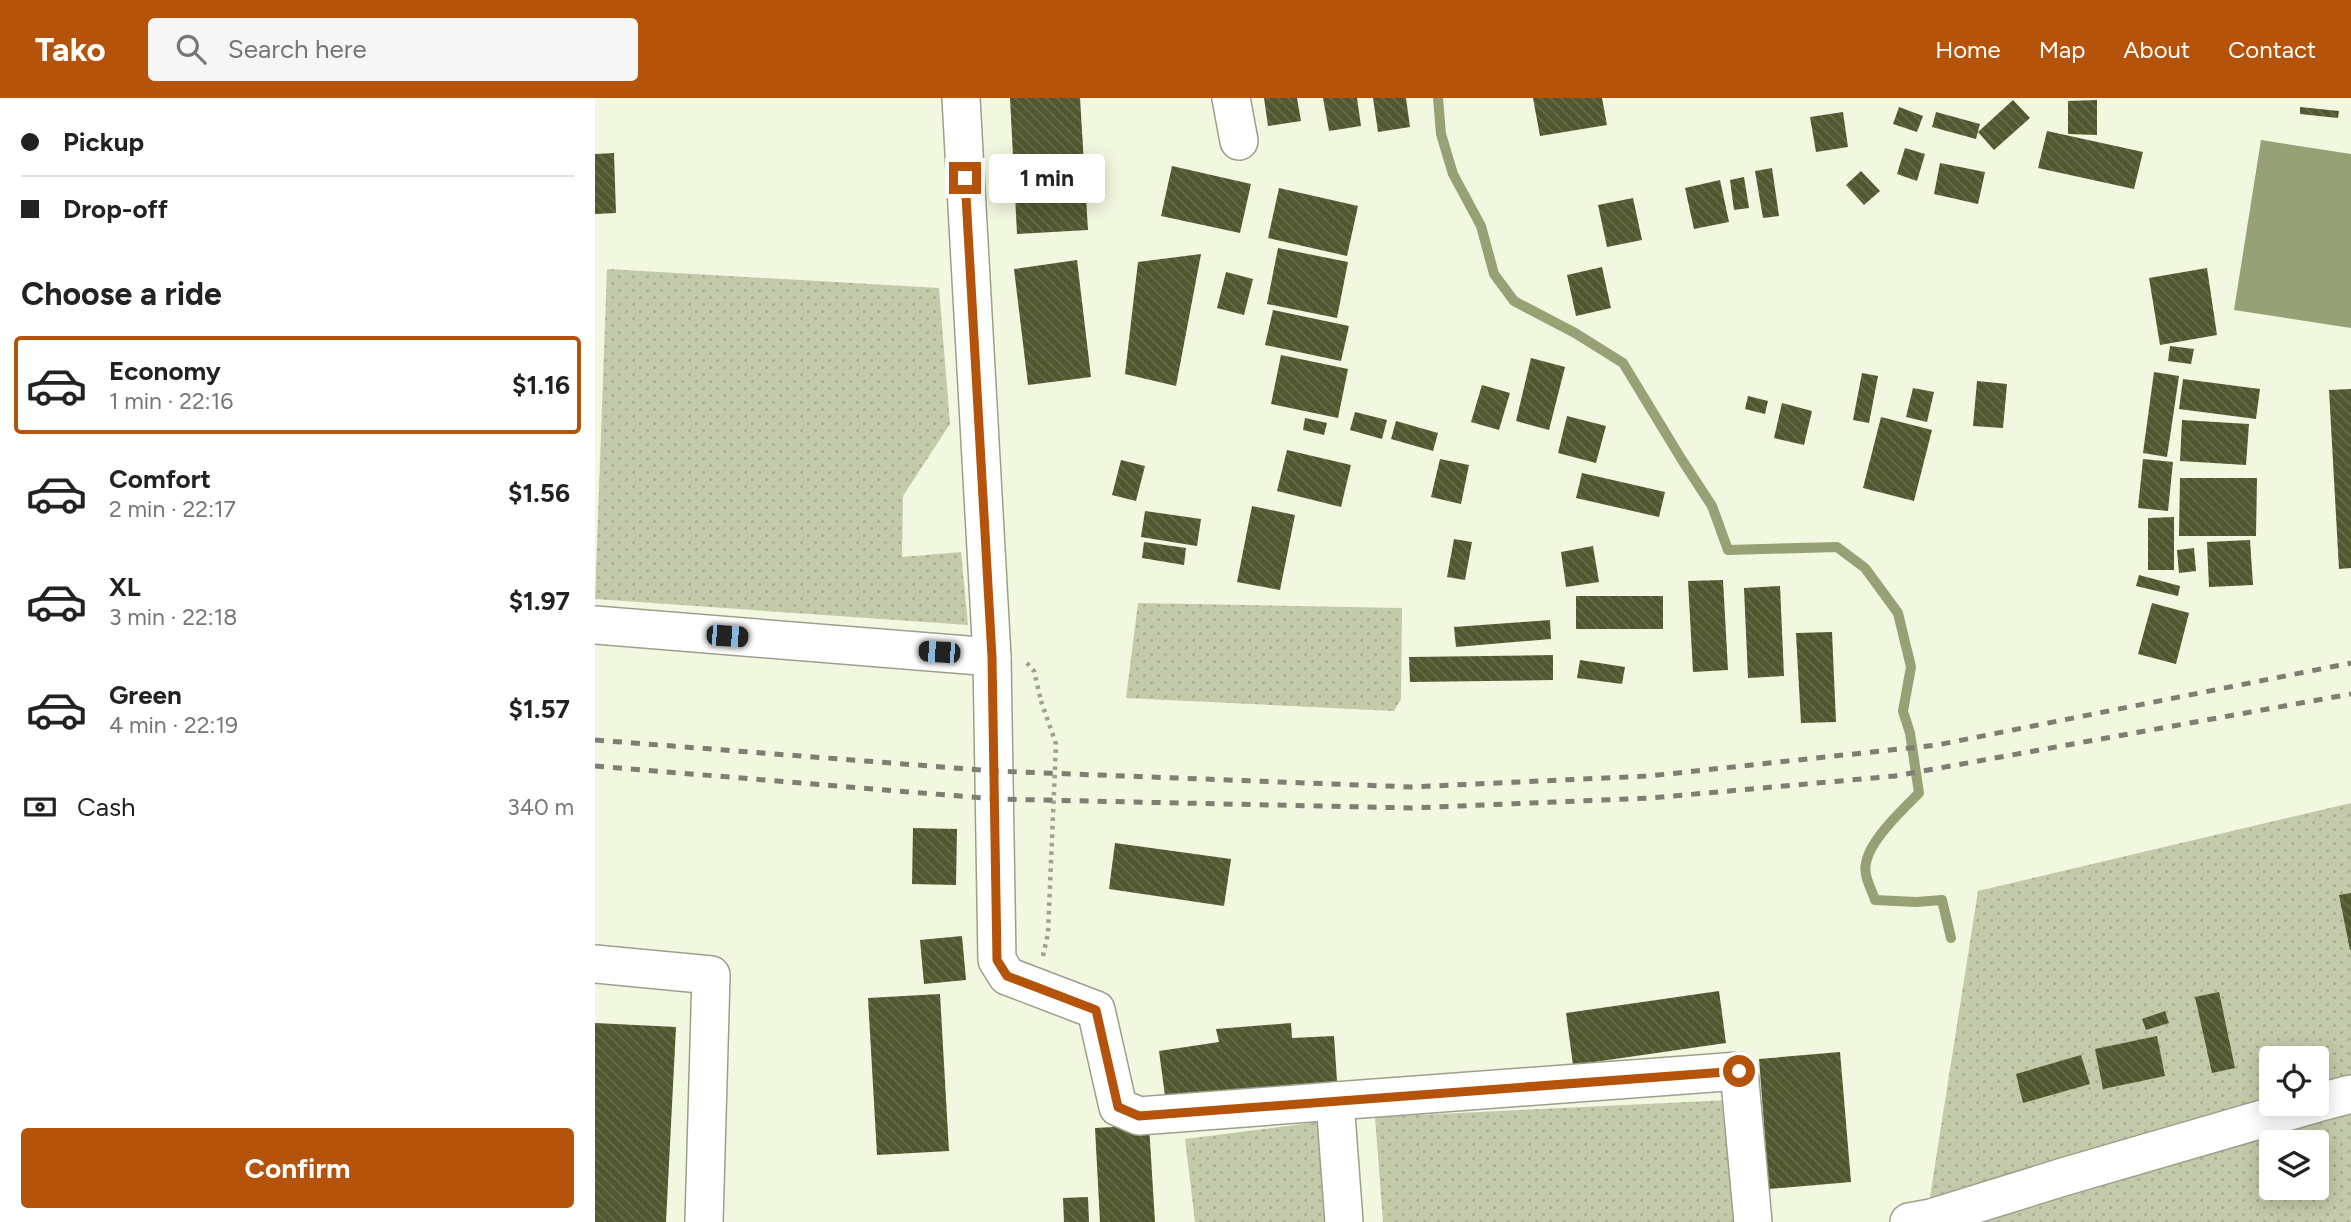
<!DOCTYPE html>
<html lang="en">
<head>
<meta charset="utf-8">
<style>
  body { margin:0; font-family:Figtree,sans-serif; background:#f6f6f6; color:#222; height:100vh; display:flex; flex-direction:column; font-size:26px; white-space:nowrap }
  * { box-sizing:border-box; margin:0 }
  p { font-size:23px; color:#767676 }
  .icon { flex:none; width:38px; height:38px; fill:none; stroke:currentColor; stroke-width:2; stroke-linecap:round; stroke-linejoin:round }
  .map { position:relative; flex:1; overflow:hidden }
  .details { display:flex; flex-direction:column; background:#fff; width:595px }
  .details>* { flex:none }
  .hud { display:grid; align-content:center; height:154px; padding:0 21px; background:#fff }
  .buttons { position:absolute; left:1664px; top:948px; display:grid; gap:14px }
  .buttons a { display:grid; place-items:center; width:70px; height:70px; border-radius:7px; background:#fff; box-shadow:0 4px 18px #0003; font-size:35px }
  .end { position:absolute; width:32px; height:32px; margin:-16px; border:9px solid #b45309; background:#fff; box-shadow:0 0 0 4px #fff }
  .from { border-radius:50% }
  .bubble { position:absolute; height:49px; border-radius:7px; background:#fff; box-shadow:0 4px 18px #0003; font-size:23px; font-weight:700; line-height:49px; text-align:center }
  .car { position:absolute; width:21px; height:42px; margin:-21px -10px; border-radius:9px; box-shadow:0 0 5px 2px #0007; background:linear-gradient(#222 24%,#8ab4d8 0 40%,#222 0 76%,#8ab4d8 0 86%,#222 0) }
  .hud b { display:flex; align-items:center; gap:24px; height:66px; font-size:26px }
  .hud b+b { border-top:2px solid #e0e0e0 }
  .hud i { width:18px; height:18px; background:#222 }
  ul { padding:0; list-style:none }
  li { display:flex; align-items:center; gap:21px; height:98px; margin:0 14px 10px; padding:0 7px; border:4px solid transparent; border-radius:7px }
  li div { flex:1 }
  li b { display:block; font-size:26px }
  li em { font-style:normal; font-weight:700 }
  li.current { border-color:#b45309 }
  li>.icon { width:63px; height:63px; stroke-width:1.5 }
  h2 { padding:0 21px; font-size:32px; line-height:84px }
  .pay { display:flex; align-items:center; gap:18px; height:77px; padding:0 21px; font-size:26px }
  .pay p { margin-inline-start:auto }
  .button { display:flex; gap:14px; margin-top:auto; padding:14px 21px }
  .button a { flex:1; height:80px; border-radius:7px; background:#b45309; color:#fff; font-size:28px; font-weight:700; line-height:80px; text-align:center }
  header { display:flex; align-items:center; gap:42px; box-sizing:border-box; height:98px; padding:0 35px; background:#b45309; color:#fff }
  header strong { font-size:33px }
  nav { display:flex; gap:38px; margin-inline-start:auto; font-size:24px }
  .search { width:490px; height:63px; background:#f6f6f6; display:flex; align-items:center; gap:18px; box-sizing:border-box; padding:0 24px; border-radius:7px; color:#767676; font-size:26px }
  main { display:flex; flex:1; min-height:0 }
  .map>svg:first-child { display:block }
  .park { fill:url(#park-dots); fill-rule:evenodd }
  .water { fill:#97a175 }
  .lines { fill:none; stroke-linecap:round; stroke-linejoin:round }
  .stream { stroke:#97a175; stroke-width:10 }
  .building { fill:url(#building-back-hatch) }
  .minor-casing { stroke:#9ba08b; stroke-width:40 }
  .path { stroke:#9da190; stroke-width:4.5; stroke-dasharray:3.5 5; stroke-linecap:butt }
  .minor { stroke:#fff; stroke-width:37 }
  .rail { stroke:#7c7f71; stroke-width:5; stroke-dasharray:9 9; stroke-linecap:butt }
  .path-bridge { stroke:#9da190; stroke-width:4.5; stroke-dasharray:3.5 5; stroke-linecap:butt }
  .route { stroke:#b45309; stroke-width:9 }
</style>
</head>
<body>
<header>
<strong>Tako</strong>
<div class="search"><svg class="icon" aria-label="search" viewBox="0 0 24 24"><circle cx="10" cy="10" r="6"/><path d="M15 15l6 6"/></svg>Search here</div>
<nav><a>Home</a><a>Map</a><a>About</a><a>Contact</a></nav>
</header>
<main>
<section class="details">
<div class="hud">
<b><i class="from"></i>Pickup</b>
<b><i></i>Drop-off</b>
</div>
<h2>Choose a ride</h2>
<ul>
<li class="current"><svg class="icon" aria-label="car" viewBox="0 0 24 24"><path d="M5 17H2v-5l4-1 3-4h7l3 4 3 1v5h-3M9 17h6M6 11h13"/><circle cx="7" cy="17" r="2"/><circle cx="17" cy="17" r="2"/></svg><div><b>Economy</b><p>1 min · 22:16</p></div><em>$1.16</em></li>
<li><svg class="icon" aria-label="car" viewBox="0 0 24 24"><path d="M5 17H2v-5l4-1 3-4h7l3 4 3 1v5h-3M9 17h6M6 11h13"/><circle cx="7" cy="17" r="2"/><circle cx="17" cy="17" r="2"/></svg><div><b>Comfort</b><p>2 min · 22:17</p></div><em>$1.56</em></li>
<li><svg class="icon" aria-label="car" viewBox="0 0 24 24"><path d="M5 17H2v-5l4-1 3-4h7l3 4 3 1v5h-3M9 17h6M6 11h13"/><circle cx="7" cy="17" r="2"/><circle cx="17" cy="17" r="2"/></svg><div><b>XL</b><p>3 min · 22:18</p></div><em>$1.97</em></li>
<li><svg class="icon" aria-label="car" viewBox="0 0 24 24"><path d="M5 17H2v-5l4-1 3-4h7l3 4 3 1v5h-3M9 17h6M6 11h13"/><circle cx="7" cy="17" r="2"/><circle cx="17" cy="17" r="2"/></svg><div><b>Green</b><p>4 min · 22:19</p></div><em>$1.57</em></li>
</ul>
<div class="pay"><svg class="icon" aria-label="cash" viewBox="0 0 24 24"><path d="M3 7h18v10H3z"/><circle cx="12" cy="12" r="2"/></svg>Cash<p>340 m</p></div>
<div class="button"><a>Confirm</a></div>
</section>
<div class="map">
<svg width="1756" height="1124" viewBox="0 0 1756 1124">
  <defs>
    <pattern id="park-dots" width="8" height="8" patternUnits="userSpaceOnUse" patternTransform="scale(1.75)"><rect width="8" height="8" fill="#c3caa9"/><path d="M2 2h.1M6 6h.1" fill="none" stroke="#a8ae92" stroke-width="1.8" stroke-linecap="round"/></pattern>
    <pattern id="building-back-hatch" width="6" height="6" patternUnits="userSpaceOnUse" patternTransform="scale(1.75)"><rect width="6" height="6" fill="#50582f"/><path d="M-1 5l2 2M0 0l6 6M5-1l2 2" fill="none" stroke="#676d4c"/></pattern>
  </defs>
  <rect width="100%" height="100%" fill="#f2f7e0"/>
  <!-- park -->
  <g class="park">
    <polygon points="12,171 344,190 355,326 308,398 307,459 366,454 373,527 0,501"/>
    <polygon points="543,505 807,510 806,601 799,613 531,600"/>
    <path d="M1756 705V1124H1331L1383 793ZM1676 961H1722V1006H1676ZM1676 1045H1722V1090H1676Z"/>
    <polygon points="1135,1002 1148,1124 788,1124 780,1019"/>
    <polygon points="723,1024 733,1124 600,1124 590,1041"/>
  </g>
  <!-- water -->
  <polygon class="water" points="1666,42 1756,56 1756,230 1639,212"/>
  <g class="lines">
    <!-- stream -->
    <path class="stream" d="M843 0 846 36 858 76 886 128 899 176 919 203 980 235 1028 265 1087 362 1117 408 1133 452 1242 449 1270 470 1303 515 1316 569 1308 613 1315 635 1324 695C1307 712 1275 742 1271 765 1268 777 1276 790 1280 802L1321 804 1347 802 1356 840"/>
  </g>
  <!-- building -->
  <g class="building">
    <polygon points="415,0 485,0 493,132 422,136"/>
    <polygon points="669,0 702,0 706,23 673,28"/>
    <polygon points="728,0 762,0 766,28 734,33"/>
    <polygon points="778,0 811,0 815,29 783,34"/>
    <polygon points="938,0 1007,0 1012,27 945,38"/>
    <polygon points="1418,2 1435,20 1399,52 1383,34"/>
    <polygon points="1502,2 1502,37 1473,36 1473,3"/>
    <polygon points="1304,9 1328,18 1322,34 1298,26"/>
    <polygon points="1705,9 1744,13 1743,20 1705,16"/>
    <polygon points="1248,14 1253,49 1221,54 1215,19"/>
    <polygon points="1341,14 1385,26 1381,41 1337,29"/>
    <polygon points="1452,33 1548,54 1539,91 1443,70"/>
    <polygon points="1310,50 1330,56 1322,83 1302,76"/>
    <polygon points="19,55 21,115 0,116 0,56"/>
    <polygon points="1345,65 1390,74 1383,106 1339,96"/>
    <polygon points="577,68 656,86 645,135 566,118"/>
    <polygon points="1177,70 1184,118 1168,120 1160,73"/>
    <polygon points="1266,73 1285,93 1269,107 1251,87"/>
    <polygon points="1149,79 1154,110 1139,112 1135,82"/>
    <polygon points="1125,82 1134,124 1099,131 1090,90"/>
    <polygon points="684,90 763,108 752,158 673,140"/>
    <polygon points="1038,100 1047,142 1012,149 1003,107"/>
    <polygon points="683,150 753,164 742,220 672,206"/>
    <polygon points="606,156 581,288 530,276 543,164"/>
    <polygon points="482,162 496,279 433,287 419,171"/>
    <polygon points="1007,169 1016,210 981,218 972,177"/>
    <polygon points="1612,170 1622,237 1565,247 1554,180"/>
    <polygon points="631,174 658,181 649,217 622,210"/>
    <polygon points="678,212 754,228 746,263 670,247"/>
    <polygon points="1575,248 1599,251 1596,266 1573,263"/>
    <polygon points="686,257 753,271 743,320 676,306"/>
    <polygon points="936,260 970,269 954,332 921,323"/>
    <polygon points="1559,274 1584,278 1572,359 1548,355"/>
    <polygon points="1267,275 1283,278 1274,325 1258,322"/>
    <polygon points="1588,281 1665,291 1661,321 1584,311"/>
    <polygon points="1382,283 1412,286 1408,330 1378,328"/>
    <polygon points="887,287 915,295 904,332 876,324"/>
    <polygon points="1318,290 1339,294 1332,324 1311,319"/>
    <polygon points="1756,291 1756,470 1744,471 1734,292"/>
    <polygon points="1153,298 1173,303 1170,316 1150,311"/>
    <polygon points="1187,305 1217,313 1209,347 1179,340"/>
    <polygon points="760,314 792,322 787,341 755,332"/>
    <polygon points="972,318 1011,328 1001,365 963,355"/>
    <polygon points="1286,319 1337,332 1319,403 1268,390"/>
    <polygon points="710,320 732,325 729,337 708,332"/>
    <polygon points="1587,322 1654,326 1651,367 1585,363"/>
    <polygon points="801,323 843,335 838,353 796,341"/>
    <polygon points="692,352 756,367 746,409 682,393"/>
    <polygon points="845,361 874,367 866,406 836,399"/>
    <polygon points="1548,361 1578,364 1573,413 1543,410"/>
    <polygon points="526,362 550,368 541,403 517,397"/>
    <polygon points="987,375 1070,394 1064,419 981,400"/>
    <polygon points="1585,380 1662,380 1661,438 1584,438"/>
    <polygon points="657,408 700,417 685,492 642,484"/>
    <polygon points="550,413 606,421 602,448 546,439"/>
    <polygon points="1579,419 1579,472 1553,472 1553,420"/>
    <polygon points="859,441 877,444 870,482 852,479"/>
    <polygon points="1655,442 1658,487 1614,489 1612,444"/>
    <polygon points="549,444 591,450 589,467 547,460"/>
    <polygon points="998,448 1004,484 971,489 966,454"/>
    <polygon points="1599,450 1601,473 1584,475 1582,452"/>
    <polygon points="1544,477 1585,488 1583,498 1541,488"/>
    <polygon points="1128,482 1133,572 1098,574 1093,483"/>
    <polygon points="1185,488 1189,578 1153,580 1149,490"/>
    <rect x="981" y="498" width="87" height="33"/>
    <polygon points="1557,505 1594,515 1581,566 1543,556"/>
    <polygon points="955,522 956,541 861,549 859,529"/>
    <polygon points="1237,534 1241,624 1206,625 1201,535"/>
    <polygon points="958,557 958,582 815,584 814,559"/>
    <polygon points="985,562 1030,569 1027,586 982,580"/>
    <polygon points="318,730 362,731 361,787 317,786"/>
    <polygon points="520,745 636,761 629,808 514,791"/>
    <polygon points="1756,795 1756,852 1755,852 1744,797"/>
    <polygon points="367,838 371,882 329,886 325,842"/>
    <polygon points="1124,893 1131,945 978,967 971,915"/>
    <polygon points="1624,894 1640,970 1617,975 1600,899"/>
    <polygon points="345,896 354,1053 282,1057 273,900"/>
    <polygon points="1570,913 1574,925 1551,932 1547,921"/>
    <polygon points="0,925 81,929 71,1124 0,1124"/>
    <polygon points="696,925 697,940 739,938 742,983 570,998 564,953 624,944 621,931"/>
    <polygon points="1562,938 1570,978 1508,991 1500,951"/>
    <polygon points="1245,954 1256,1084 1174,1091 1164,961"/>
    <polygon points="1486,957 1495,986 1428,1005 1421,976"/>
    <polygon points="554,1027 560,1124 505,1124 500,1030"/>
    <polygon points="493,1099 494,1124 469,1124 468,1100"/>
  </g>
  <g class="lines">
    <!-- minor casing -->
    <g class="minor-casing">
      <g id="minor">
        <polyline points="366,0 397,559 402,862 412,878 501,912 523,1009 544,1018 740,1003 749,1124"/>
        <polyline points="636,0 644,43"/>
        <polyline points="0,527 397,559"/>
        <polyline points="0,866 116,877 109,1124"/>
        <polyline points="740,1003 1144,973 1158,1124"/>
        <polyline points="1722,1005 1756,996"/>
        <polyline points="1314,1124 1336,1120 1468,1079 1719,1006"/>
      </g>
    </g>
    <!-- path -->
    <g class="path">
      <polyline points="432,565 439,573 446,603"/>
      <polyline points="448,858 453,835"/>
    </g>
    <!-- minor -->
    <use href="#minor" class="minor"/>
    <!-- rail -->
    <g class="rail">
      <polyline points="0,642 399,673 816,689 1054,678 1342,647 1756,565"/>
      <polyline points="0,668 400,701 817,710 1056,700 1300,678 1756,596"/>
    </g>
    <!-- path-bridge -->
    <polyline class="path-bridge" points="446,603 461,646 453,835"/>
  </g>
  <g class="lines">
    <!-- route -->
    <polyline class="route" points="370,80 397,559 402,862 412,878 501,912 523,1009 544,1018 1144,973"/>
  </g>
</svg>
<div class="buttons">
<a><svg class="icon" aria-label="locate" viewBox="0 0 24 24"><circle cx="12" cy="12" r="6"/><path d="M12 2v4M12 18v4M2 12h4M18 12h4"/></svg></a>
<a><svg class="icon" aria-label="layers" viewBox="0 0 24 24"><path d="M12 4l9 5-9 5-9-5zM3 14l9 5 9-5"/></svg></a>
</div>
<i class="end from" style="left:1144px;top:973px"></i>
<i class="end" style="left:370px;top:80px"></i>
<div class="bubble" style="left:394px;top:56px;width:116px">1 min</div>
<i class="car" style="left:132px;top:538px;rotate:94deg"></i>
<i class="car" style="left:344px;top:554px;rotate:274deg"></i>
</div>
</main>
</body>
</html>
